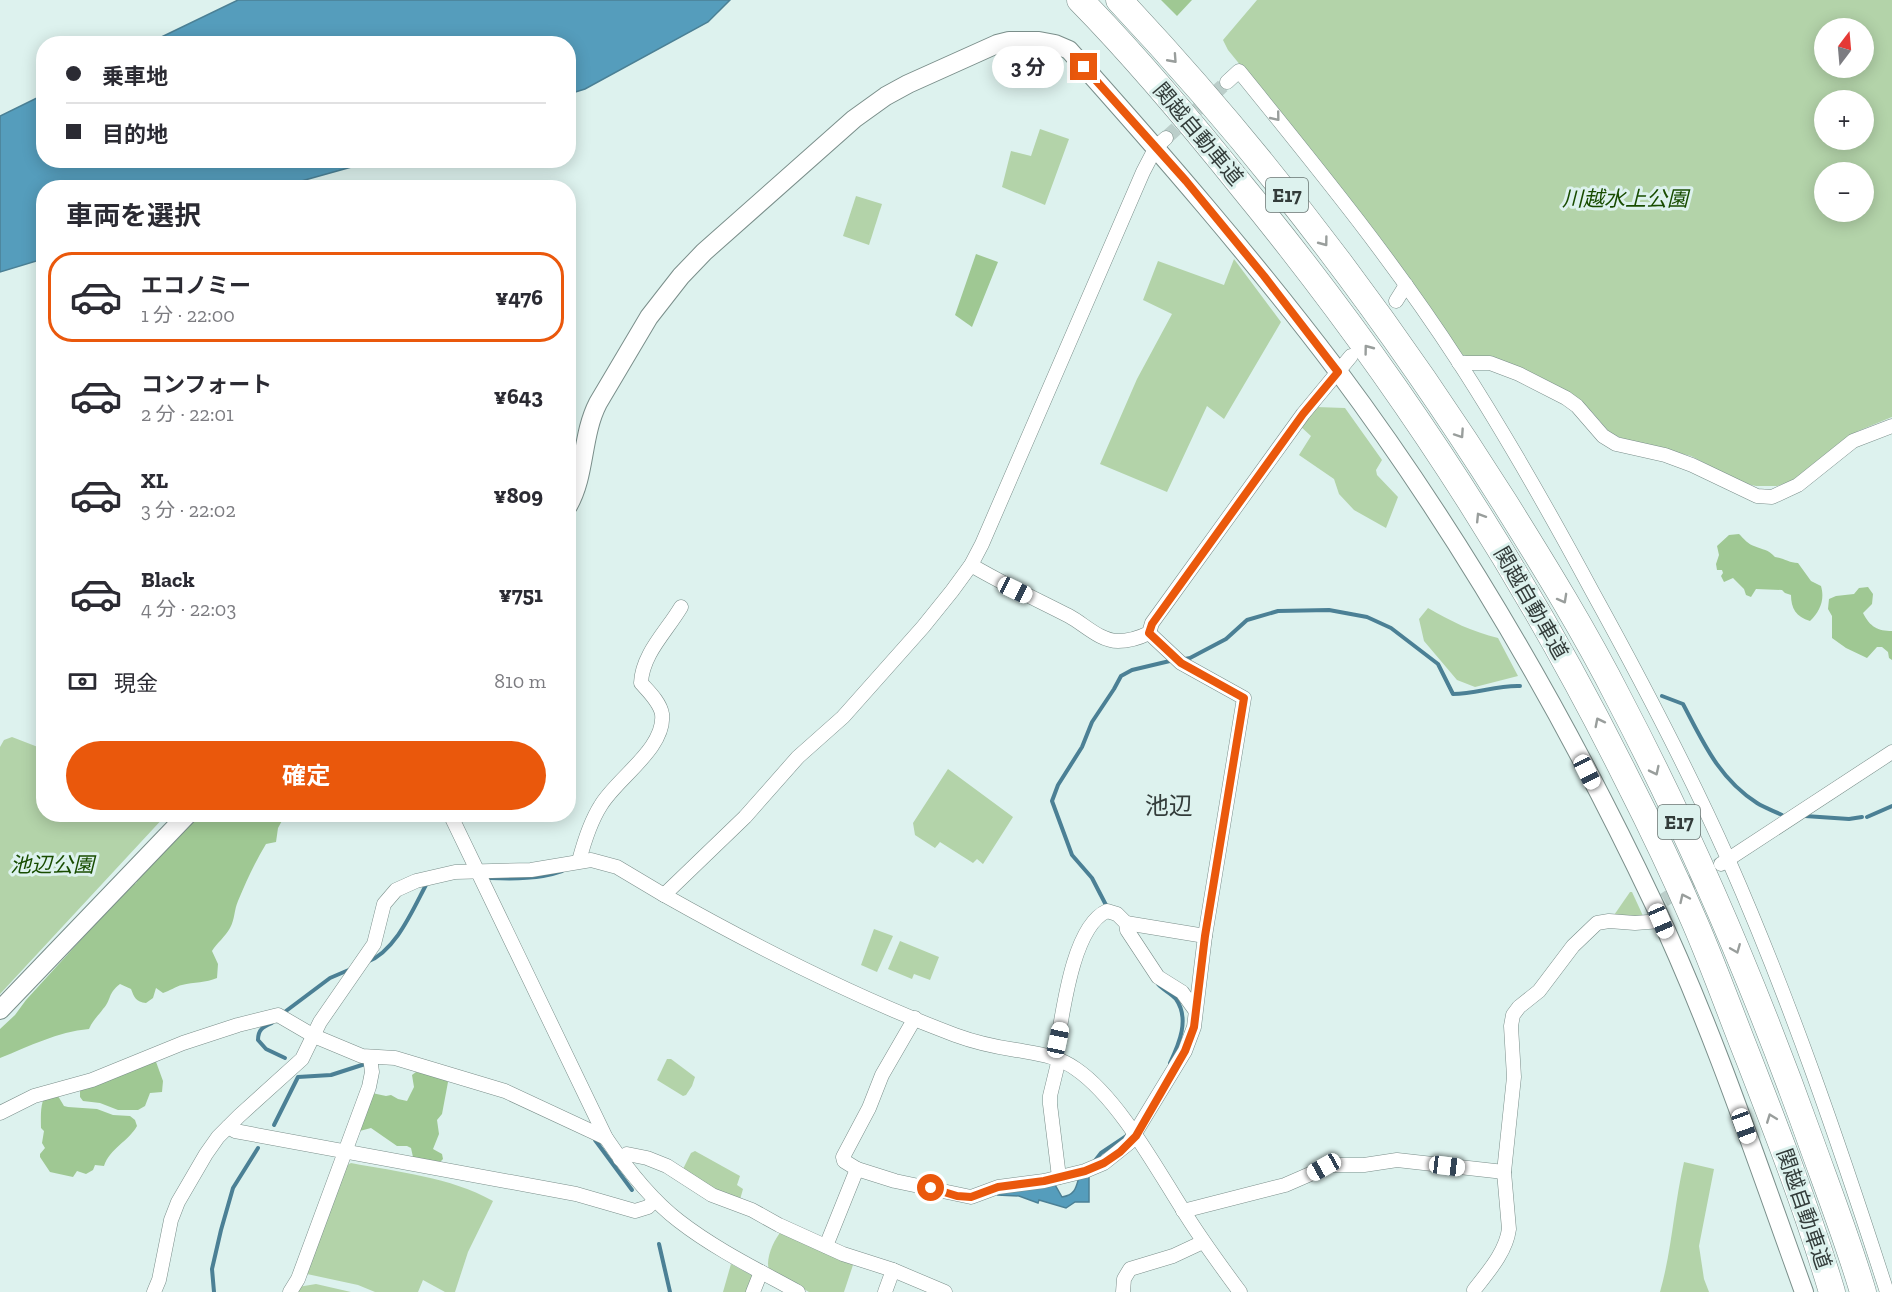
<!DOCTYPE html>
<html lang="ja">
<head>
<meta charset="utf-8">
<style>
  body { margin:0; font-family:"Zilla Slab","Noto Sans JP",serif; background:#f7f7f7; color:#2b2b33; height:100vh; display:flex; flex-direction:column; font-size:22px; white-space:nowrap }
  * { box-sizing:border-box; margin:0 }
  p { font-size:20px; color:#7c7c81 }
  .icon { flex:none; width:33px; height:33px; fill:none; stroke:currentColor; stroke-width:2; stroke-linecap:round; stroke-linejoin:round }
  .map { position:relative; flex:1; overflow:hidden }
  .panel { position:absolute; left:36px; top:180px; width:540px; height:642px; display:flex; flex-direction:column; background:#fff; border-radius:24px; box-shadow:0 3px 15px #0003 }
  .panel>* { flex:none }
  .guide { position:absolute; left:36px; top:36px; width:540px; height:132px; border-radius:24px; box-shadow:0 3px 15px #0003; display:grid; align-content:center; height:132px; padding:0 30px; background:#fff }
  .needle { width:39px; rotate:16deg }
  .tools { position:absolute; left:1814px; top:18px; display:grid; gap:12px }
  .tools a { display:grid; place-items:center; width:60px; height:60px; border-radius:50%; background:#fff; box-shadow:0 3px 15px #0003; font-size:30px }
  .end { position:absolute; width:27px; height:27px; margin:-14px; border:8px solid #ea580c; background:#fff; box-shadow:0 0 0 3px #fff }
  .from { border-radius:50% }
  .bubble { position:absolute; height:42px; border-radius:21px; background:#fff; box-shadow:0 3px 15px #0003; font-size:20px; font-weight:700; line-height:42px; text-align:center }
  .car { position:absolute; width:18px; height:36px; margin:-18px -9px; border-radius:8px; box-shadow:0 0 4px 2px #0007; background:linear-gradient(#fff 24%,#345 0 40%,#fff 0 76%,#345 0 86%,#fff 0) }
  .guide b { display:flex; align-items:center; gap:21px; height:57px; font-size:22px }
  .guide b+b { border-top:2px solid #e1e1e2 }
  .guide i { width:15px; height:15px; background:#2b2b33 }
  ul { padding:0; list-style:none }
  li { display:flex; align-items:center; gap:18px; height:90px; margin:0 12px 9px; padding:0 18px; border:3px solid transparent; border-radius:24px }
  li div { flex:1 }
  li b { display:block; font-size:22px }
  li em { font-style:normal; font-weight:700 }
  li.selected { border-color:#ea580c }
  li>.icon { width:54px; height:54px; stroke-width:1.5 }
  h2 { padding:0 30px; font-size:27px; line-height:72px }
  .pay { display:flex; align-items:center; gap:15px; height:66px; padding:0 30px; font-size:22px }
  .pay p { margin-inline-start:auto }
  .cta { display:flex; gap:12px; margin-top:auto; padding:12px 30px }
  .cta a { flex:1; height:69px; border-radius:36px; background:#ea580c; color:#fff; font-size:24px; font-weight:700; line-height:69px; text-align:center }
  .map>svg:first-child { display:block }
  .green { fill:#b3d3a9; fill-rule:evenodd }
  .forest { fill:#9fc893 }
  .water { fill:#559dbc; stroke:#4b8095; stroke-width:1.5 }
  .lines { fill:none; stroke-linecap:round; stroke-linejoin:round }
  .stream { stroke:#4b8095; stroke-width:4 }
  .minor-tunnel { stroke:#bbceca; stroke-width:14; stroke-dasharray:14 7; stroke-linecap:butt }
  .minor-casing { stroke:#7a8e8a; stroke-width:15 }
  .tertiary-casing { stroke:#7a8e8a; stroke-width:20 }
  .motorway-casing { stroke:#7a8e8a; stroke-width:27 }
  .minor { stroke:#fff; stroke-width:14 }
  .tertiary { stroke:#fff; stroke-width:18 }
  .motorway { stroke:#fff; stroke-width:26 }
  .oneway { stroke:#999e9c }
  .route { stroke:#ea580c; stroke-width:8 }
  .labels { text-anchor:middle; stroke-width:6; stroke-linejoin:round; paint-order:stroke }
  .shield { fill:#ddf2ee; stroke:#667370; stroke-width:1.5 }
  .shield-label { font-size:20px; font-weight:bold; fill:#333c3a }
  .street-label { font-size:21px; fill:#333c3a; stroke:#ddf2ee }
  .park-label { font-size:21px; font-style:italic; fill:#184c00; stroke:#ddf2ee }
  .quarter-label { font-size:24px; fill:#333c3a; stroke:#ddf2ee }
</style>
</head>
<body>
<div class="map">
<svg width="1892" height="1292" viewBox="0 0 1892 1292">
  <rect width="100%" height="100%" fill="#ddf2ee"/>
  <!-- green -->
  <g class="green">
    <path d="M1257 0H1892V417L1858 431 1844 440 1802 474 1789 482 1777 486H1756L1743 483 1691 456 1627 440 1611 434 1592 412 1572 395 1458 353 1315 157 1228 50 1223 40ZM1824 28H1863V68H1824ZM1824 100H1863V140H1824ZM1824 172H1863V212H1824Z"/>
    <polygon points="1040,129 1069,139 1045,205 1002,187 1011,151 1031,156"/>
    <polygon points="856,196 882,204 869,245 843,236"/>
    <polygon points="1234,259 1281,322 1224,419 1207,406 1167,492 1100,464 1137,379 1172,314 1143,300 1158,261 1224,285"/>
    <polygon points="1316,407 1345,408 1382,460 1376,470 1377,475 1398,497 1386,528 1354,510 1339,494 1334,479 1299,455 1311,436 1300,426"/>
    <path d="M1428 608C1450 621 1473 632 1498 638L1518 676 1475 687 1457 680 1424 641 1419 619Z"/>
    <polygon points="12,737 43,749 44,814 166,815 0,994 0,747 4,740"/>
    <polygon points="948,769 1013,817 983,864 977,859 973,863 940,842 935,848 915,835 913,823"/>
    <polygon points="1630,892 1632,892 1644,918 1612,918"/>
    <polygon points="874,929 893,936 877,972 861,965"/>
    <polygon points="900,941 939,957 930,980 914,974 912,979 888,969"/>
    <polygon points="667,1059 671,1059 695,1077 692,1086 686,1095 683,1096 657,1080"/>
    <polygon points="695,1151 740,1176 737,1185 743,1189 739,1203 682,1171 691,1153"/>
    <path d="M1684 1162 1714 1169 1699 1246 1704 1279 1709 1292H1660C1672 1250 1674 1205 1684 1162Z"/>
    <path d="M351 1163C398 1172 450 1177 493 1201L468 1252 455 1292H445L423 1280 418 1292H375L358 1285 307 1274 304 1270 342 1168Z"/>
    <path d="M781 1232 854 1262 844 1292H809L769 1269C765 1260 774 1239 781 1232Z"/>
    <polygon points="731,1264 753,1276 748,1292 723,1292"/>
    <polygon points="316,1284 351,1292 295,1292 298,1287"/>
  </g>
  <!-- forest -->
  <g class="forest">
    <polygon points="1161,0 1192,0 1177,16"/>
    <polygon points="976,254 998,262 972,327 955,315"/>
    <path d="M1739 534C1743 538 1749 545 1754 546 1763 550 1768 549 1775 557 1784 558 1789 563 1798 563L1811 581 1821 586C1825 600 1820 611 1810 621 1796 617 1791 608 1791 595L1785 593 1782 590 1756 589 1751 597 1746 595 1744 589 1733 578 1724 582 1721 576 1723 573 1722 570H1717L1716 564 1719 555 1717 546 1729 535Z"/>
    <path d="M1868 587 1873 594 1872 604 1863 613C1870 627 1878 631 1892 631V660L1889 658 1888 652 1882 647H1877L1867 658 1846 648 1832 638V616L1828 609 1829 599 1836 596 1854 594 1859 588Z"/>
    <path d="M281 814 284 817 278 828 276 842 266 844C255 862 246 882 238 901 234 910 235 919 230 928 225 937 217 943 212 951L218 964 217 978C206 983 194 982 182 985 176 986 170 991 163 993L156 988 153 998 146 1003C136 1002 134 997 131 989L120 984C107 994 112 999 103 1009 98 1016 93 1020 89 1029 57 1032 30 1046 0 1058V1029L15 1015 26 1000 129 887 136 883 147 865 198 815Z"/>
    <polygon points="155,1059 163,1081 162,1092 150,1093 145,1106 138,1110 118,1110 100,1103 83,1101 80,1097 80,1089"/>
    <polygon points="416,1072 443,1078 448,1082 442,1114 437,1120 439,1134 433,1149 442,1154 443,1159 440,1162 413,1157 411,1148 407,1146 397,1146 371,1128 356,1132 372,1093 386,1096 391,1095 398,1099 407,1101 414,1087 412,1075"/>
    <path d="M58 1096 64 1106 68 1107 97 1109 113 1115 130 1116 135 1120 137 1126C128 1142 110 1148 104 1166L95 1165 93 1170 86 1174 77 1171 73 1177 50 1172 40 1157V1154L45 1148 42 1143 44 1131 41 1128C41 1119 40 1107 44 1098Z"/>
  </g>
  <!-- water -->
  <g class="water">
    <polygon points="238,0 730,0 708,22 585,89 569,94 568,44 149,43"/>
    <polygon points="43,95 44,160 373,161 280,187 44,188 43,259 0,272 0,116"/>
    <path d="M1089 1174V1202H1075L1066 1208 1039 1200 1038 1203 1019 1196 998 1195 1000 1191 1054 1183 1062 1197C1075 1195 1076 1188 1079 1177Z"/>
  </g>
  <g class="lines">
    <!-- stream -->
    <g class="stream">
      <path d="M1185 659 1190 658 1226 639 1247 620 1278 611 1329 610 1367 617 1391 628 1438 664 1453 694C1476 694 1497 685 1520 686"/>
      <path d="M1662 696 1683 704C1703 742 1719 779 1757 803 1765 808 1774 811 1782 815"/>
      <polyline points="1805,816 1849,819 1862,817"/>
      <polyline points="1867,817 1892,806"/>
      <path d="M490 878C515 879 539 879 562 871"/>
      <polyline points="1107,907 1092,878 1072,855 1052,801 1058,785 1082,747 1092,722 1114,689 1121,676 1132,670 1174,660"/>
      <path d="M367 962C396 951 413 909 427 883H429"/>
      <path d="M1158 984C1163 990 1171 993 1176 999 1190 1019 1179 1044 1170 1063"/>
      <polyline points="282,1014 330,978 351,969"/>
      <path d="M272 1023C263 1027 258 1029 258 1040L266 1049 285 1058"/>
      <polyline points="274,1125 298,1077 331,1075 365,1064"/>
      <polyline points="595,1140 632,1190"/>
      <polyline points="1094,1162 1101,1153 1128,1135"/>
      <polyline points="659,1244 670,1292"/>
      <polyline points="214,1292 212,1269 221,1230 233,1188 258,1148"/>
    </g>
    <!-- minor-tunnel -->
    <g class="minor-tunnel">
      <polyline points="1166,138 1227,82"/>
      <polyline points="1664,900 1720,864"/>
    </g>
    <!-- minor casing -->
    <g class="minor-casing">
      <g id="minor">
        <path d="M1227 82 1239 71C1315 165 1392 259 1458 361 1506 435 1550 513 1592 591 1640 678 1687 767 1728 859 1790 1000 1840 1146 1887 1292"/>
        <polyline points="1396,301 1406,285"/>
        <polyline points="1459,363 1490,363 1519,374 1566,398 1577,406 1603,436 1616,444 1665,455 1692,465 1757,496 1772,497 1798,485 1853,441 1892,426"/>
        <path d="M971 565C1003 584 1036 599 1069 616 1084 624 1100 641 1118 641 1128 641 1139 638 1149 633L1152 623 1303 414 1351 356"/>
        <path d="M450 814 606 1138C627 1169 650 1199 679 1221 715 1249 758 1270 798 1292"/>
        <path d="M579 861C584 842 590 822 601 805 617 778 666 748 662 714 660 702 648 691 641 683 642 654 667 631 681 607"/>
        <polyline points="1721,864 1892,752"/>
        <path d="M664 895C758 948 854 997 955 1035 974 1042 996 1047 1016 1050 1038 1054 1058 1056 1076 1069 1118 1098 1155 1166 1183 1210 1200 1238 1220 1265 1240 1292"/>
        <polyline points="1126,923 1205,936"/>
        <path d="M1055 1057C1062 1020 1071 927 1107 911L1117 914 1126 923 1127 930 1158 977 1182 992 1195 1010"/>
        <polyline points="1059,1059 1050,1096 1050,1104 1059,1177"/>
        <polyline points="0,1113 34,1096 92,1080 183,1043 238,1025 278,1015 314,1036 362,1056 395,1058 505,1091 606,1138"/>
        <polyline points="228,1127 235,1131 576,1194 635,1211 648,1207 655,1200"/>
        <polyline points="620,1159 627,1154 647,1158 667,1166 712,1195 752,1210 779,1225 843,1254 893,1270 945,1292"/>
        <polyline points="857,1169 895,1181 971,1197 998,1187 1044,1181 1085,1171 1104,1163 1129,1143 1185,1051 1194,1027 1205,936 1244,698 1181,663 1149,633"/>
        <polyline points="1183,1211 1285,1185 1331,1165 1364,1165 1397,1160 1504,1172"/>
        <polyline points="826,1246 857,1169 844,1161 843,1157 869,1108 882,1075 915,1018"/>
        <path d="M1474 1290C1488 1272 1506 1252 1509 1229L1504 1172 1514 1077 1511 1026 1513 1015 1519 1007 1539 991 1573 946 1597 923 1609 921 1635 923 1661 921"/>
        <polyline points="154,1292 159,1280 171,1220 178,1202 206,1154 218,1137 239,1116 302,1059 320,1022 374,944 384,904 396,890 416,881 455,872 531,870 591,860 617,867 664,895 745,817 798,757 843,717 923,627 952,591 971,565 982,544 1143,172 1156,147 1166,138"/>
        <polyline points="290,1292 298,1279 369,1087 372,1072 370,1057"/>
        <polyline points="753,1292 761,1272"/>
        <polyline points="885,1292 893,1270"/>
        <polyline points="1123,1292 1124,1279 1130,1269 1173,1256 1203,1242"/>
      </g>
    </g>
    <!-- tertiary casing -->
    <g class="tertiary-casing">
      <g id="tertiary">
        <path d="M568 506C586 475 581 436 598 403L649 317 681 276 704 252 854 119 886 96 908 84 997 44 1009 41H1039L1055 44 1069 50C1162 154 1253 259 1337 370 1461 536 1565 716 1654 904 1713 1029 1757 1162 1804 1292"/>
        <polyline points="0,1010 188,814"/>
      </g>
    </g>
    <!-- motorway casing -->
    <g class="motorway-casing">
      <g id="motorway">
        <path d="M1080 0C1139 60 1192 124 1244 189 1393 371 1522 568 1627 779 1651 826 1674 874 1695 923 1714 967 1730 1012 1748 1057 1778 1134 1808 1212 1832 1292"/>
        <path d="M1119 0C1264 154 1392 324 1505 503 1545 567 1585 632 1619 699 1694 842 1757 991 1811 1142 1829 1192 1848 1241 1863 1292"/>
      </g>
    </g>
    <!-- minor -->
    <use href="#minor" class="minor"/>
    <!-- tertiary -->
    <use href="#tertiary" class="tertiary"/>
    <!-- motorway -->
    <use href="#motorway" class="motorway"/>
  </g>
  <!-- one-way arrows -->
  <defs><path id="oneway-chevron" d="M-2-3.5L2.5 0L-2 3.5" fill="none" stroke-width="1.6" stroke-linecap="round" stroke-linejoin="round" transform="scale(1.5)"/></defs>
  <g class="oneway">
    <use href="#oneway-chevron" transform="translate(1173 59) rotate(48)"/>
    <use href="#oneway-chevron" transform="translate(1276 117) rotate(51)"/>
    <use href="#oneway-chevron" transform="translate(1324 242) rotate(53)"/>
    <use href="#oneway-chevron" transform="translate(1368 349) rotate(-127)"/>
    <use href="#oneway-chevron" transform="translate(1460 434) rotate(56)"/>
    <use href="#oneway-chevron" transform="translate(1480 517) rotate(-122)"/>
    <use href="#oneway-chevron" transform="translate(1563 599) rotate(61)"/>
    <use href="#oneway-chevron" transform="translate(1599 722) rotate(-117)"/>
    <use href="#oneway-chevron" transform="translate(1655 771) rotate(64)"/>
    <use href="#oneway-chevron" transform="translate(1684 898) rotate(-115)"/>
    <use href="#oneway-chevron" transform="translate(1736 949) rotate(68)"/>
    <use href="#oneway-chevron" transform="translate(1771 1118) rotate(-111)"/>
  </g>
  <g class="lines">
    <!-- route -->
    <polyline class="route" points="931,1188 957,1196 971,1197 998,1187 1044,1181 1085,1171 1104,1163 1120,1152 1136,1136 1185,1051 1194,1027 1205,936 1244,698 1181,663 1149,633 1152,624 1303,414 1338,372 1264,276 1186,181 1084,67"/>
  </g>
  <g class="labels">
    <!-- shield labels -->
    <g class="shield">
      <rect x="1266" y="178" width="42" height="34" rx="4.5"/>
      <rect x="1658" y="805" width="42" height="34" rx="4.5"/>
    </g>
    <g class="shield-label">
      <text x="1287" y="202">E17</text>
      <text x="1679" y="829">E17</text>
    </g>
    <!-- street labels -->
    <g class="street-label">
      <text transform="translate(1198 134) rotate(50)" y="7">関越自動車道</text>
      <text transform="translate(1531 603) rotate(60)" y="7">関越自動車道</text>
      <text transform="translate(1804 1209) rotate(71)" y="7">関越自動車道</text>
    </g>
    <!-- park labels -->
    <g class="park-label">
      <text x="1625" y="206">川越水上公園</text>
      <text x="52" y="872">池辺公園</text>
    </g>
    <!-- quarter labels -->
    <g class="quarter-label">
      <text x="1169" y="814">池辺</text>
    </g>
  </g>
</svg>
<div class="tools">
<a><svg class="needle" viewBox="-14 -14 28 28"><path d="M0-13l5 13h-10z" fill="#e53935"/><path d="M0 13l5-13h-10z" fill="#7c7c81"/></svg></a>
<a>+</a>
<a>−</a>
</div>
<i class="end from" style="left:931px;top:1188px"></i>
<i class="end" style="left:1084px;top:67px"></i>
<div class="bubble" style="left:992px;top:46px;width:72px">3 分</div>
<i class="car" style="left:1015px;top:590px;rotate:116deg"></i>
<i class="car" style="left:1587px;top:772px;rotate:153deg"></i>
<i class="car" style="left:1661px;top:921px;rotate:157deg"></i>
<i class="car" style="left:1058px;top:1040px;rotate:12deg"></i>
<i class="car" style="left:1744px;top:1126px;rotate:160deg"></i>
<i class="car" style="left:1447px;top:1166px;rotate:97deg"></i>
<i class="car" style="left:1324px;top:1167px;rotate:241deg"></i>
<div class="guide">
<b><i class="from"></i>乗車地</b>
<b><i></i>目的地</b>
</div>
<section class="panel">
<h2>車両を選択</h2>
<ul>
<li class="selected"><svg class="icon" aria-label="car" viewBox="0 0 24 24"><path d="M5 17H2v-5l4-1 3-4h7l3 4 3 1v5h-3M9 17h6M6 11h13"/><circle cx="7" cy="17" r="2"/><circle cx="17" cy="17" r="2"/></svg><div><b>エコノミー</b><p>1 分 · 22:00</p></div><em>¥476</em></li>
<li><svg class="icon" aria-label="car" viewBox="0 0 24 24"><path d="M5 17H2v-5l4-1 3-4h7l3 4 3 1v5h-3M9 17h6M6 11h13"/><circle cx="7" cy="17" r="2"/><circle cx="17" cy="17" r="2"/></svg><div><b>コンフォート</b><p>2 分 · 22:01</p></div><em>¥643</em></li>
<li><svg class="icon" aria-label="car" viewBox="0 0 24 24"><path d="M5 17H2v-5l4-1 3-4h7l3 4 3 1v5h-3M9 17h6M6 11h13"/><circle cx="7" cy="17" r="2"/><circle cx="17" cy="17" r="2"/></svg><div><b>XL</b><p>3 分 · 22:02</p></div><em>¥809</em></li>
<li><svg class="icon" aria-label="car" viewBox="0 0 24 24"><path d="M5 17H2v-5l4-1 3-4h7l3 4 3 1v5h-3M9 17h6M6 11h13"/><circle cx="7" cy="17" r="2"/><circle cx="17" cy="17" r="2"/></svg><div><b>Black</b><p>4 分 · 22:03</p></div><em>¥751</em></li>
</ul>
<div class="pay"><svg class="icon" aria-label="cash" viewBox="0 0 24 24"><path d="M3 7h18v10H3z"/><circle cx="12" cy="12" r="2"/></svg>現金<p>810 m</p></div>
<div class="cta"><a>確定</a></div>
</section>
</div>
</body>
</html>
